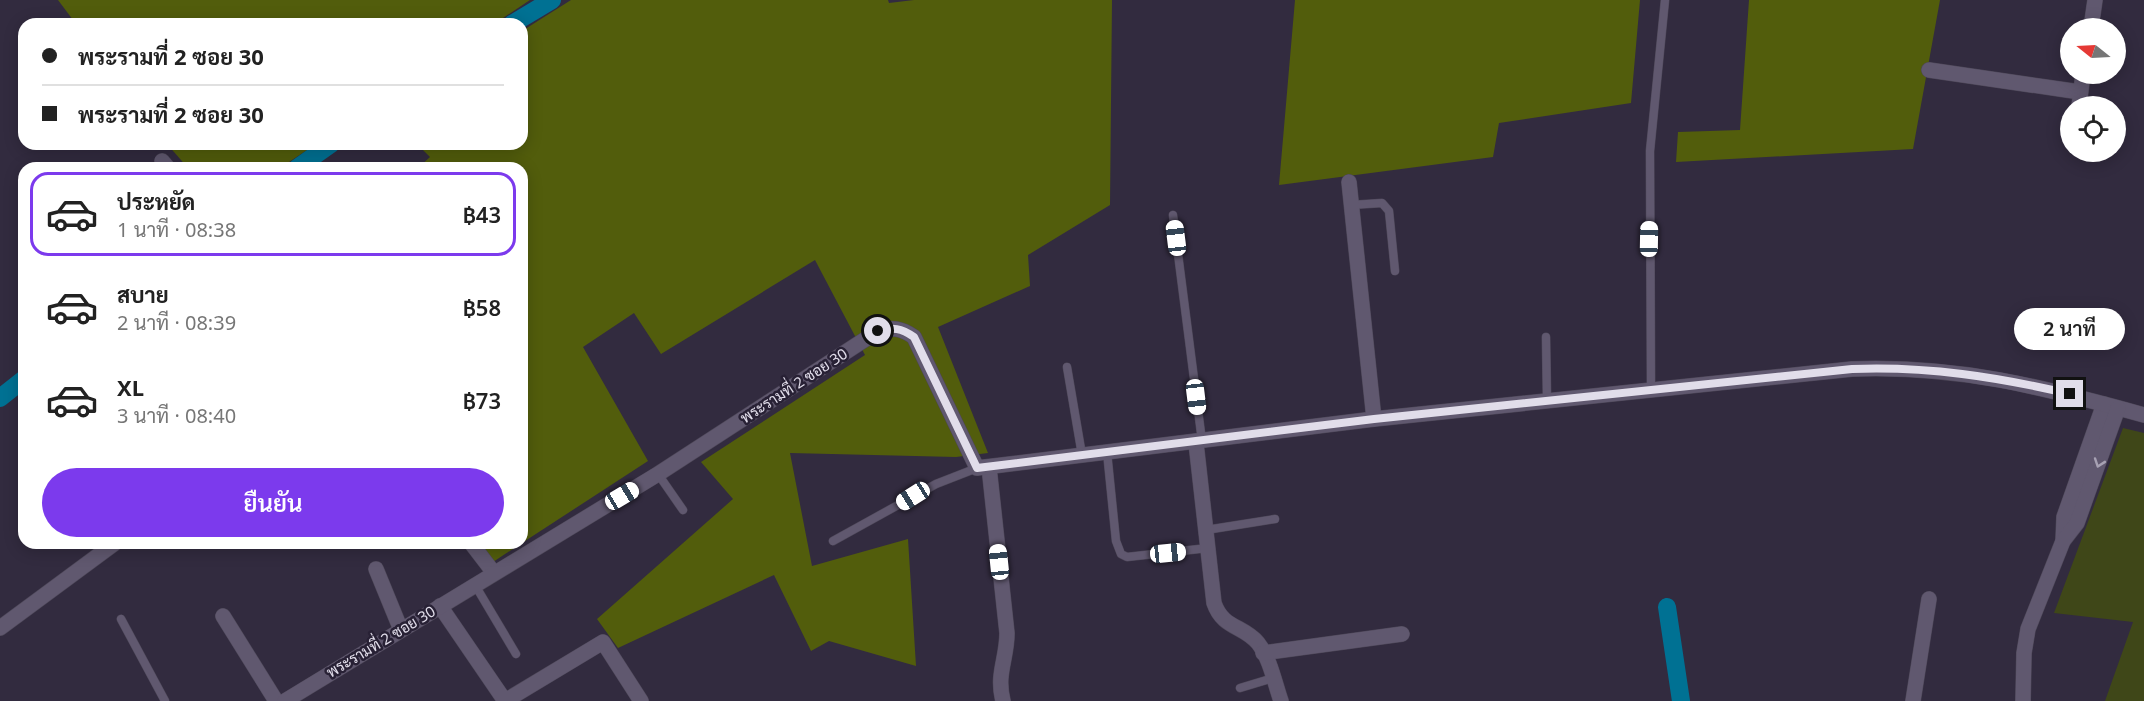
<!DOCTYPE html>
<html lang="th">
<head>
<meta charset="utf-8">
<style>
  body { margin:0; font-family:"Noto Sans",Sarabun,sans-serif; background:#f2f2f2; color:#222; height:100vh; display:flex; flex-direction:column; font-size:22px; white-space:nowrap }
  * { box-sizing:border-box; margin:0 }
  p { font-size:20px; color:#767676 }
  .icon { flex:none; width:33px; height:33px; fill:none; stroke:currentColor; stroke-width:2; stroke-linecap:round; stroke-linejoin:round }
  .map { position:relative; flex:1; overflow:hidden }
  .drawer { position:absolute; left:18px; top:162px; width:510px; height:387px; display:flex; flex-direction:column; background:#fff; border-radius:18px; box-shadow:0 3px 15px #0003 }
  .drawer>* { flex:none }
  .top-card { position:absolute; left:18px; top:18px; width:510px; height:132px; border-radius:18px; box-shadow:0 3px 15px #0003; display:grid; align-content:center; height:132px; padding:0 24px; background:#fff }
  .needle { width:39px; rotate:288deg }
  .fabs { position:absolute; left:2060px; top:18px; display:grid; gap:12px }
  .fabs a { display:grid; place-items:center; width:66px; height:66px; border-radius:50%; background:#fff; box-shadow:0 3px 15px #0003; font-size:30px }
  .end { position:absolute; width:27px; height:27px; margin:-14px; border:8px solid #e1ddea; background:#111; box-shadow:0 0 0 3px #111 }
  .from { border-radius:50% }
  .bubble { position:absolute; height:42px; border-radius:21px; background:#fff; box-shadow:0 3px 15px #0003; font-size:20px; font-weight:600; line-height:42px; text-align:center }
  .car { position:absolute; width:18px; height:36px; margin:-18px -9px; border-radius:8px; box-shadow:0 0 4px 2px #0007; background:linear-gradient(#fff 24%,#345 0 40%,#fff 0 76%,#345 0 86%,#fff 0) }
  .top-card b { display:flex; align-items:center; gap:21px; height:57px; font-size:22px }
  .top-card b+b { border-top:2px solid #e0e0e0 }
  .top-card i { width:15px; height:15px; background:#222 }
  ul { padding:10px 0 0; list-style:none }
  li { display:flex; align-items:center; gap:18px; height:84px; margin:0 12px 9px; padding:0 12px; border:3px solid transparent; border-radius:18px }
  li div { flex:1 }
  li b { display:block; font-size:22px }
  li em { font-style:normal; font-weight:600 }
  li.on { border-color:#7c3aed }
  li>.icon { width:54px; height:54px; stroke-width:1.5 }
  .cta { display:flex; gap:12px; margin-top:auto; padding:12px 24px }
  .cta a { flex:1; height:69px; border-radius:36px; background:#7c3aed; color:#fff; font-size:24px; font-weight:600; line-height:69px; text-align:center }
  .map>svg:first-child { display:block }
  .green { fill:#3f4718 }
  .forest { fill:#525d0c }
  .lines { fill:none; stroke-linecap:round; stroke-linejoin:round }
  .canal { stroke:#007193; stroke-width:18 }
  .service-casing { stroke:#4e4859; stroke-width:9 }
  .minor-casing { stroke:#4e4859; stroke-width:16 }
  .service { stroke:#60586f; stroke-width:8 }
  .minor { stroke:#60586f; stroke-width:15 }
  .oneway { stroke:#a7a1b3 }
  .route { stroke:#e1ddea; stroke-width:8 }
  .labels { text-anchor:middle; stroke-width:5; stroke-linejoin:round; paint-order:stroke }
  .street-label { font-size:15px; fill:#e1ddea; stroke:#282135 }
</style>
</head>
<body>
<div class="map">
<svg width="2144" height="701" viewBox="0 0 2144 701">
  <rect width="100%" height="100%" fill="#322b3f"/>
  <!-- green -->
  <polygon class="green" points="2123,428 2144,433 2144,701 2105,701 2133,622 2054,613"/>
  <!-- forest -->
  <g class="forest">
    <polygon points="58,0 530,0 494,24 76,24"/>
    <polygon points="571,0 888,0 889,3 914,0 1112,0 1110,205 1028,255 1030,286 938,327 988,453 956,457 790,453 812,566 908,539 916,666 829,641 811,651 774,575 618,648 597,619 733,499 701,462 865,355 815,260 661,354 634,313 583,347 648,461 522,543 522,168 418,168 430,157 417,144 522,144 522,31"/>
    <polygon points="1295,0 1640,0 1631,103 1499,123 1493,157 1279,185"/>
    <polygon points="1749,0 1940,0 1913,149 1676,162 1678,132 1740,130"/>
    <polygon points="167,144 316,144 280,168 188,168"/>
    <polygon points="479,543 522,543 493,562"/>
  </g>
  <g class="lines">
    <!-- canal -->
    <g class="canal">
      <polyline points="512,24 552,0"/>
      <polyline points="297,168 331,144"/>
      <polyline points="0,398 24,379"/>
      <polyline points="1667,607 1681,701"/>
    </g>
    <!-- service casing -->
    <g class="service-casing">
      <g id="service">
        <polyline points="1351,205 1382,203 1389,211 1395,271"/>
        <polyline points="1173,215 1202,441"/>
        <polyline points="1546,337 1547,400"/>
        <polyline points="1067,367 1082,455"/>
        <polyline points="1651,389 1650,151 1665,0"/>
        <polyline points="1107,452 1116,541 1121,554 1127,557 1208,548"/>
        <polyline points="658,474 683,510"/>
        <polyline points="1206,530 1275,519"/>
        <polyline points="833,541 936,484 977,468"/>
        <polyline points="475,585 516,654"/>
        <polyline points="121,619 165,701"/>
        <polyline points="1240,688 1273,678"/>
      </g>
    </g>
    <!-- minor casing -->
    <g class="minor-casing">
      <g id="minor">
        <polyline points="2091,28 2095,0"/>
        <polyline points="1929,70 2080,92"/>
        <polyline points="2079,106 2083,74"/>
        <polyline points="162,161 168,168"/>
        <polyline points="1349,182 1374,419"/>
        <path d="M1196 443 1214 603C1223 629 1243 625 1258 643 1270 658 1275 684 1281 701"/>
        <path d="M989 467 1007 633C1007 659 996 674 1003 701"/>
        <polyline points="2063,541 2064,517 2104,404"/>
        <polyline points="471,543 494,573"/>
        <polyline points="376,569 401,630"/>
        <polyline points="440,606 505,701 603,642 641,701"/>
        <polyline points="223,616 276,701"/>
        <polyline points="0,628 115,543"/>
        <polyline points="1263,653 1402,634"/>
        <path d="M285 701 658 474 878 331C893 327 901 328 914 337L977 468 1374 419 1852 369C1958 365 2043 387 2144 415"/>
        <polyline points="1913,701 1929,599"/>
        <polyline points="2023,701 2024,653 2028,629 2063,541 2077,523 2118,408"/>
      </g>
    </g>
    <!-- service -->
    <use href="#service" class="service"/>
    <!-- minor -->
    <use href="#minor" class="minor"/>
  </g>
  <!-- one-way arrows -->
  <defs><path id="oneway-chevron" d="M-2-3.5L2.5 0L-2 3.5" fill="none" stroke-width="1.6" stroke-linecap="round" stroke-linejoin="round" transform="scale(1.5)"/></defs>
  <use class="oneway" href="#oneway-chevron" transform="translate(2099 463) rotate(109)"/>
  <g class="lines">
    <!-- route -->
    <path class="route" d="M878 331C893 327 901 328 914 337L977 468 1374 419 1852 369C1927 366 1998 377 2070 394"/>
  </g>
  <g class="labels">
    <!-- street labels -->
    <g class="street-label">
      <text transform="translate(794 386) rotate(-33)" y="5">พระรามที่ 2 ซอย 30</text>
      <text transform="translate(381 642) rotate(-31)" y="5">พระรามที่ 2 ซอย 30</text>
    </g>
  </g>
</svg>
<div class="fabs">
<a><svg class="needle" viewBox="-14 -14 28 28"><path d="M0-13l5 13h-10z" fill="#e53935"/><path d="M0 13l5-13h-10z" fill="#767676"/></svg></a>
<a><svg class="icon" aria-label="locate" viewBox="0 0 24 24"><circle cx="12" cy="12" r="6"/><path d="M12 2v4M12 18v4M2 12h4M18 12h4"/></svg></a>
</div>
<i class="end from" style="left:878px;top:331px"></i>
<i class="end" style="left:2070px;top:394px"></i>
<div class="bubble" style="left:2014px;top:308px;width:111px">2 นาที</div>
<i class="car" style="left:1176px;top:238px;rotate:353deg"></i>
<i class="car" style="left:1649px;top:239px;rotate:1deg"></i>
<i class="car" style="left:1196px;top:397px;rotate:173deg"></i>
<i class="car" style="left:622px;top:496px;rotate:59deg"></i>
<i class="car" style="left:913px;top:496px;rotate:238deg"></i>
<i class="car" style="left:1168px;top:553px;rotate:84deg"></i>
<i class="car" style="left:999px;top:562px;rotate:354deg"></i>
<div class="top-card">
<b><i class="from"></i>พระรามที่ 2 ซอย 30</b>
<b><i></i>พระรามที่ 2 ซอย 30</b>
</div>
<section class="drawer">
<ul>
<li class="on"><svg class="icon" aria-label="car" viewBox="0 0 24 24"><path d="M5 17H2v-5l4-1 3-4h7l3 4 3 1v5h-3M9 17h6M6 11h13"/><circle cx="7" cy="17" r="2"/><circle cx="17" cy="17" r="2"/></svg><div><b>ประหยัด</b><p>1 นาที · 08:38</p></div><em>฿43</em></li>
<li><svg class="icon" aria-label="car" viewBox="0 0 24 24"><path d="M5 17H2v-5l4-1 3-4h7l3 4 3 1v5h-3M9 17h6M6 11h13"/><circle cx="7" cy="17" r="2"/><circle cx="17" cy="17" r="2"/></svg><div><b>สบาย</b><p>2 นาที · 08:39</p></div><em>฿58</em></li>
<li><svg class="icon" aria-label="car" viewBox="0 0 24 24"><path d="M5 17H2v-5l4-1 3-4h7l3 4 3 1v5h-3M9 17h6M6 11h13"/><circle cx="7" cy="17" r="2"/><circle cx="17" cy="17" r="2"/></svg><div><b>XL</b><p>3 นาที · 08:40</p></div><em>฿73</em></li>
</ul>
<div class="cta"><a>ยืนยัน</a></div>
</section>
</div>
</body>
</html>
